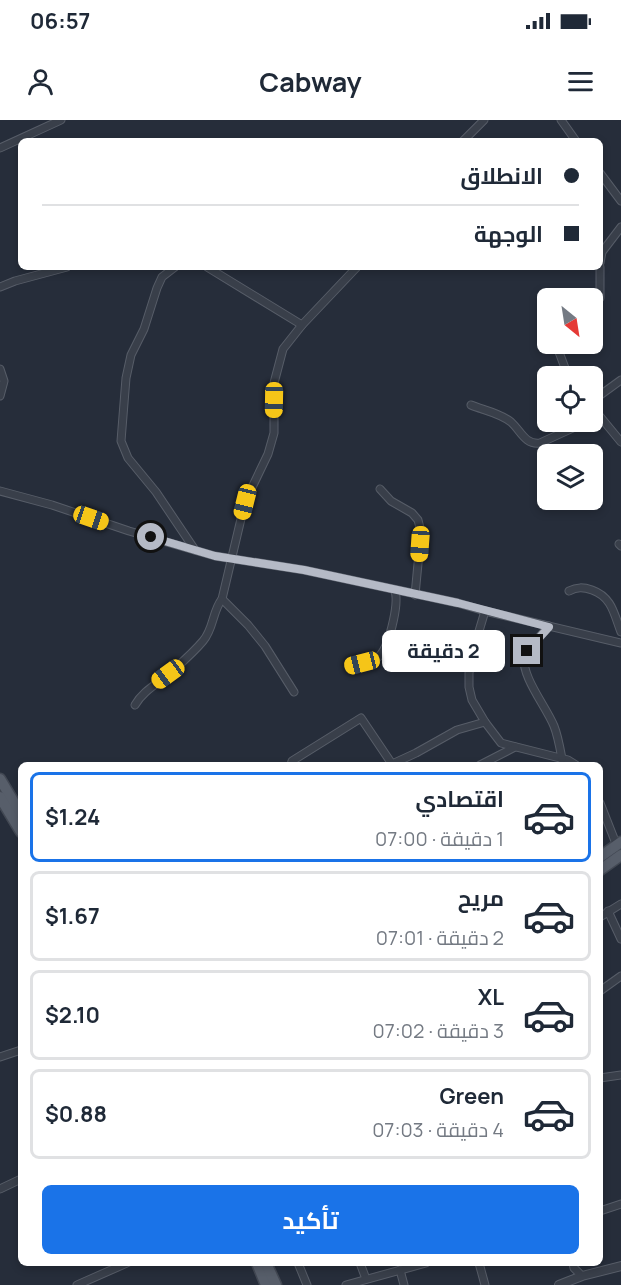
<!DOCTYPE html>
<html lang="ar">
<head>
<meta charset="utf-8">
<style>
  body { margin:0; font-family:Manrope,Cairo,sans-serif; background:#f2f2f3; color:#1f2937; direction:rtl; height:100vh; display:flex; flex-direction:column; font-size:22px; white-space:nowrap }
  * { box-sizing:border-box; margin:0 }
  p { font-size:20px; color:#747a83 }
  .icon { flex:none; width:33px; height:33px; fill:none; stroke:currentColor; stroke-width:2; stroke-linecap:round; stroke-linejoin:round }
  .map { position:relative; flex:1; overflow:hidden; direction:ltr }
  .sheet { position:absolute; left:18px; top:642px; width:585px; height:504px; display:flex; flex-direction:column; background:#fff; border-radius:9px; box-shadow:0 3px 9px #0003; direction:rtl }
  .sheet>* { flex:none }
  .top-card { position:absolute; left:18px; top:18px; width:585px; height:132px; border-radius:9px; box-shadow:0 3px 9px #0003; direction:rtl; display:grid; align-content:center; height:132px; padding:0 24px; background:#fff }
  .needle { width:39px; rotate:150deg }
  .buttons { position:absolute; left:537px; top:168px; display:grid; gap:12px }
  .buttons a { display:grid; place-items:center; width:66px; height:66px; border-radius:9px; background:#fff; box-shadow:0 3px 9px #0003; font-size:30px }
  .end { position:absolute; width:27px; height:27px; margin:-14px; border:8px solid #b5bac6; background:#111; box-shadow:0 0 0 3px #111 }
  .from { border-radius:50% }
  .bubble { position:absolute; height:42px; border-radius:9px; background:#fff; box-shadow:0 3px 9px #0003; font-size:20px; font-weight:700; line-height:42px; text-align:center; direction:rtl }
  .car { position:absolute; width:18px; height:36px; margin:-18px -9px; border-radius:8px; box-shadow:0 0 4px 2px #0007; background:linear-gradient(#f5c518 24%,#345 0 40%,#f5c518 0 76%,#345 0 86%,#f5c518 0) }
  .top-card b { display:flex; align-items:center; gap:21px; height:57px; font-size:22px }
  .top-card b+b { border-top:2px solid #e0e1e3 }
  .top-card i { width:15px; height:15px; background:#1f2937 }
  ul { padding:10px 0 0; list-style:none }
  li { display:flex; align-items:center; gap:18px; height:90px; margin:0 12px 9px; padding:0 12px; border:3px solid #e0e1e3; border-radius:9px }
  li div { flex:1 }
  li b { display:block; font-size:22px }
  li em { font-style:normal; font-weight:700 }
  li.selected { border-color:#1a73e8 }
  li>.icon { width:54px; height:54px; stroke-width:1.5 }
  .action { display:flex; gap:12px; margin-top:auto; padding:12px 24px }
  .action a { flex:1; height:69px; border-radius:9px; background:#1a73e8; color:#fff; font-size:24px; font-weight:700; line-height:69px; text-align:center }
  .status { display:flex; justify-content:space-between; align-items:center; height:42px; padding:0 30px; background:#fff; direction:ltr }
  .status svg { height:16px; fill:currentColor }
  header { display:flex; justify-content:space-between; align-items:center; height:78px; padding:0 24px; background:#fff; font-size:27px; font-weight:700 }
  .map>svg:first-child { display:block }
  .lines { fill:none; stroke-linecap:round; stroke-linejoin:round }
  .minor-casing { stroke:#575d68; stroke-width:9 }
  .tertiary-casing { stroke:#575d68; stroke-width:10 }
  .primary-casing { stroke:#424853; stroke-width:13 }
  .minor { stroke:#393f4a; stroke-width:7 }
  .tertiary { stroke:#393f4a; stroke-width:8 }
  .primary { stroke:#575e6a; stroke-width:10 }
  .route { stroke:#b5bac6; stroke-width:8 }
</style>
</head>
<body>
<div class="status"><b>06:57</b><svg viewBox="0 0 49 12"><path d="M0 12V9h3v3zM5 12V6h3v6zM10 12V3h3v9zM15 12V0h3v12zM26 1h20v11H26zM47 4h2v5h-2z"/></svg></div>
<header><svg class="icon" aria-label="menu" viewBox="0 0 24 24"><path d="M4 6h16M4 12h16M4 18h16"/></svg>Cabway<svg class="icon" aria-label="person" viewBox="0 0 24 24"><circle cx="12" cy="8" r="4"/><path d="M4 21q1-7 8-7t8 7"/></svg></header>
<div class="map">
<svg width="621" height="1165" viewBox="0 0 621 1165">
  <rect width="100%" height="100%" fill="#262d3a"/>
  <g class="lines">
    <!-- minor casing -->
    <g class="minor-casing">
      <g id="minor">
        <polyline points="561,0 576,21"/>
        <polyline points="463,21 484,0"/>
        <polyline points="0,28 61,0"/>
        <polyline points="600,53 621,81"/>
        <polyline points="600,143 602,132 621,107"/>
        <polyline points="175,147 162,157 157,168 144,209 131,235 126,258 121,321 128,338 156,372 195,430"/>
        <polyline points="207,147 302,205"/>
        <polyline points="600,147 600,178"/>
        <polyline points="0,167 15,161 67,147"/>
        <polyline points="556,224 568,256"/>
        <polyline points="0,249 4,261 0,276"/>
        <polyline points="592,281 621,260"/>
        <path d="M471 285C483 290 500 293 511 302 521 311 525 325 540 323L586 302"/>
        <polyline points="592,291 598,294 621,322"/>
        <polyline points="380,369 391,381 412,393 418,400 421,412 415,475"/>
        <polyline points="0,371 52,385 129,411 215,436 304,450 458,483 485,491 621,523"/>
        <polyline points="619,424 621,426"/>
        <path d="M569 471C577 467 583 467 592 470 612 477 614 494 621 512"/>
        <polyline points="485,491 473,531 469,553 469,567 472,580 485,602 501,623 568,640 576,645"/>
        <path d="M549 506 524 535C521 557 546 586 554 606 558 616 560 628 562 639"/>
        <path d="M350 546C358 544 370 543 377 538 389 530 399 484 395 471"/>
        <polyline points="294,572 265,526 248,505 222,479 245,382 268,334 274,313 274,263 283,229 302,205 357,147"/>
        <path d="M135 585C143 571 157 564 169 554 180 544 193 533 203 521 214 508 212 492 222 479"/>
        <polyline points="291,645 292,641 361,598 392,644"/>
        <polyline points="390,645 416,633 457,610 485,602"/>
        <polyline points="480,645 515,627"/>
        <polyline points="600,683 617,726"/>
        <polyline points="608,791 621,819"/>
        <polyline points="600,797 621,784"/>
        <polyline points="600,871 621,856"/>
        <polyline points="0,937 21,930"/>
        <polyline points="600,958 621,955"/>
        <polyline points="0,1069 21,1059"/>
        <polyline points="600,1091 621,1084"/>
        <polyline points="298,1143 307,1165"/>
        <polyline points="360,1143 366,1159"/>
        <polyline points="479,1143 485,1165"/>
        <polyline points="573,1143 574,1148 582,1156"/>
        <polyline points="400,1150 404,1165"/>
        <polyline points="77,1165 127,1143"/>
        <polyline points="346,1165 426,1143"/>
      </g>
    </g>
    <!-- tertiary casing -->
    <g class="tertiary-casing">
      <polyline id="tertiary" points="559,1165 582,1156 621,1146"/>
    </g>
    <!-- primary casing -->
    <g class="primary-casing">
      <g id="primary">
        <polyline points="0,659 21,694"/>
        <polyline points="0,677 21,712"/>
        <polyline points="600,737 621,722"/>
        <polyline points="600,750 621,735"/>
        <polyline points="257,1143 266,1165"/>
        <polyline points="266,1143 276,1165"/>
      </g>
    </g>
    <!-- minor -->
    <use href="#minor" class="minor"/>
    <!-- tertiary -->
    <use href="#tertiary" class="tertiary"/>
    <!-- primary -->
    <use href="#primary" class="primary"/>
  </g>
  <g class="lines">
    <!-- route -->
    <polyline class="route" points="151,417 215,436 304,450 458,483 549,507 527,531"/>
  </g>
</svg>
<div class="buttons">
<a><svg class="needle" viewBox="-14 -14 28 28"><path d="M0-13l5 13h-10z" fill="#e53935"/><path d="M0 13l5-13h-10z" fill="#747a83"/></svg></a>
<a><svg class="icon" aria-label="locate" viewBox="0 0 24 24"><circle cx="12" cy="12" r="6"/><path d="M12 2v4M12 18v4M2 12h4M18 12h4"/></svg></a>
<a><svg class="icon" aria-label="layers" viewBox="0 0 24 24"><path d="M12 4l9 5-9 5-9-5zM3 14l9 5 9-5"/></svg></a>
</div>
<i class="end from" style="left:151px;top:417px"></i>
<i class="end" style="left:527px;top:531px"></i>
<div class="bubble" style="left:382px;top:510px;width:123px">2 دقيقة</div>
<i class="car" style="left:274px;top:280px;rotate:181deg"></i>
<i class="car" style="left:245px;top:382px;rotate:194deg"></i>
<i class="car" style="left:91px;top:398px;rotate:109deg"></i>
<i class="car" style="left:420px;top:424px;rotate:184deg"></i>
<i class="car" style="left:362px;top:543px;rotate:256deg"></i>
<i class="car" style="left:168px;top:554px;rotate:234deg"></i>
<div class="top-card">
<b><i class="from"></i>الانطلاق</b>
<b><i></i>الوجهة</b>
</div>
<section class="sheet">
<ul>
<li class="selected"><svg class="icon" aria-label="car" viewBox="0 0 24 24"><path d="M5 17H2v-5l4-1 3-4h7l3 4 3 1v5h-3M9 17h6M6 11h13"/><circle cx="7" cy="17" r="2"/><circle cx="17" cy="17" r="2"/></svg><div><b>اقتصادي</b><p>1 دقيقة · 07:00</p></div><em>$1.24</em></li>
<li><svg class="icon" aria-label="car" viewBox="0 0 24 24"><path d="M5 17H2v-5l4-1 3-4h7l3 4 3 1v5h-3M9 17h6M6 11h13"/><circle cx="7" cy="17" r="2"/><circle cx="17" cy="17" r="2"/></svg><div><b>مريح</b><p>2 دقيقة · 07:01</p></div><em>$1.67</em></li>
<li><svg class="icon" aria-label="car" viewBox="0 0 24 24"><path d="M5 17H2v-5l4-1 3-4h7l3 4 3 1v5h-3M9 17h6M6 11h13"/><circle cx="7" cy="17" r="2"/><circle cx="17" cy="17" r="2"/></svg><div><b>XL</b><p>3 دقيقة · 07:02</p></div><em>$2.10</em></li>
<li><svg class="icon" aria-label="car" viewBox="0 0 24 24"><path d="M5 17H2v-5l4-1 3-4h7l3 4 3 1v5h-3M9 17h6M6 11h13"/><circle cx="7" cy="17" r="2"/><circle cx="17" cy="17" r="2"/></svg><div><b>Green</b><p>4 دقيقة · 07:03</p></div><em>$0.88</em></li>
</ul>
<div class="action"><a>تأكيد</a></div>
</section>
</div>
</body>
</html>
